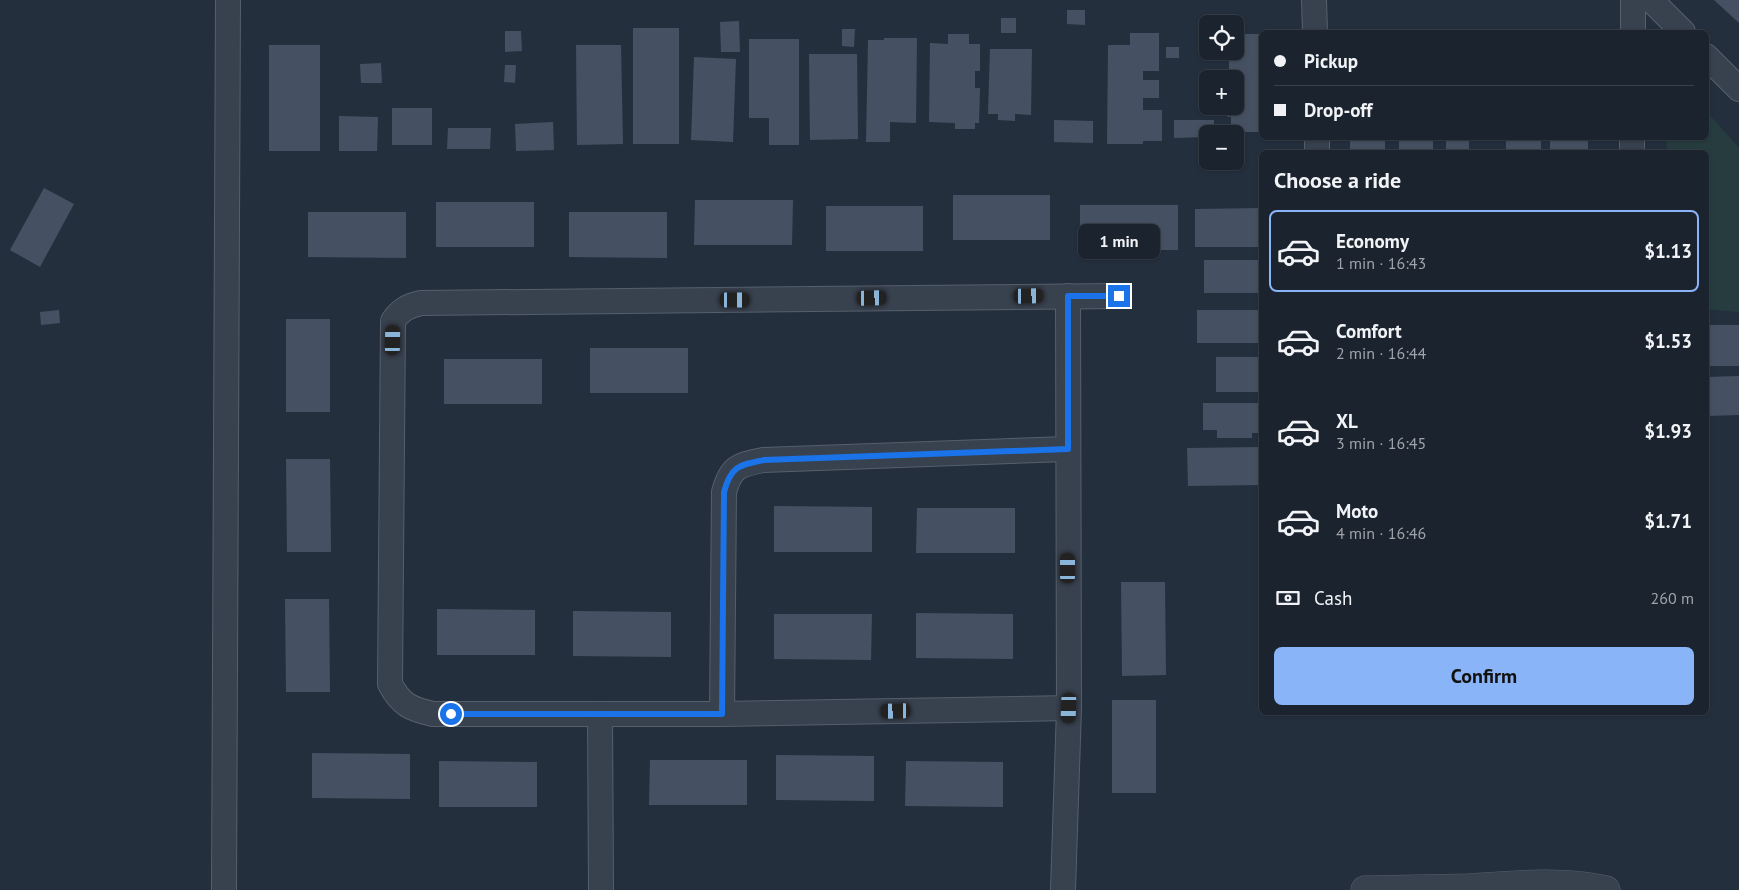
<!DOCTYPE html>
<html lang="en">
<head>
<meta charset="utf-8">
<style>
  body { margin:0; font-family:"PT Sans",sans-serif; background:#242b36; color:#f1f3f6; height:100vh; display:flex; flex-direction:column; font-size:19px; white-space:nowrap }
  * { box-sizing:border-box; margin:0 }
  p { font-size:16px; color:#a0a4aa }
  .icon { flex:none; width:28px; height:28px; fill:none; stroke:currentColor; stroke-width:2; stroke-linecap:round; stroke-linejoin:round }
  .map { position:relative; flex:1; overflow:hidden }
  .sheet { position:absolute; left:1259px; top:150px; width:450px; height:565px; display:flex; flex-direction:column; background:#1b232e; border-radius:8px; box-shadow:0 1px 4px #0004,0 0 0 1px #39404a }
  .sheet>* { flex:none }
  .guide { position:absolute; left:1259px; top:30px; width:450px; height:110px; border-radius:8px; box-shadow:0 1px 4px #0004,0 0 0 1px #39404a; display:grid; align-content:center; height:110px; padding:0 15px; background:#1b232e }
  .buttons { position:absolute; left:1199px; top:15px; display:grid; gap:10px }
  .buttons a { display:grid; place-items:center; width:45px; height:45px; border-radius:8px; background:#1b232e; box-shadow:0 1px 4px #0004,0 0 0 1px #39404a; font-size:25px }
  .end { position:absolute; width:22px; height:22px; margin:-11px; border:6px solid #1a73e8; background:#fff; box-shadow:0 0 0 2px #fff }
  .from { border-radius:50% }
  .bubble { position:absolute; height:35px; border-radius:8px; background:#1b232e; box-shadow:0 1px 4px #0004,0 0 0 1px #39404a; font-size:16px; font-weight:600; line-height:35px; text-align:center }
  .car { position:absolute; width:15px; height:30px; margin:-15px -8px; border-radius:6px; box-shadow:0 0 4px 1px #0007; background:linear-gradient(#222 24%,#8ab4d8 0 40%,#222 0 76%,#8ab4d8 0 86%,#222 0) }
  .guide b { display:flex; align-items:center; gap:18px; height:48px; font-size:19px }
  .guide b+b { border-top:1px solid #39404a }
  .guide i { width:12px; height:12px; background:#f1f3f6 }
  ul { padding:0; list-style:none }
  li { display:flex; align-items:center; gap:15px; height:82px; margin:0 10px 8px; padding:0 5px; border:2px solid transparent; border-radius:8px }
  li div { flex:1 }
  li b { display:block; font-size:19px }
  li em { font-style:normal; font-weight:600 }
  li.current { border-color:#8ab4f8 }
  li>.icon { width:45px; height:45px; stroke-width:1.5 }
  h2 { padding:0 15px; font-size:22px; line-height:60px }
  .pay { display:flex; align-items:center; gap:12px; height:55px; padding:0 15px; font-size:19px }
  .pay p { margin-inline-start:auto }
  .cta { display:flex; gap:10px; margin-top:auto; padding:10px 15px }
  .cta a { flex:1; height:58px; border-radius:8px; background:#8ab4f8; color:#111; font-size:20px; font-weight:600; line-height:58px; text-align:center }
  .map>svg:first-child { display:block }
  .green { fill:#263c3f }
  .building { fill:#455162 }
  .lines { fill:none; stroke-linecap:round; stroke-linejoin:round }
  .minor-casing { stroke:#565f6c; stroke-width:26 }
  .tertiary-casing { stroke:#565f6c; stroke-width:29 }
  .minor { stroke:#38414e; stroke-width:24 }
  .tertiary { stroke:#38414e; stroke-width:28 }
  .route { stroke:#1a73e8; stroke-width:6 }
</style>
</head>
<body>
<div class="map">
<svg width="1739" height="890" viewBox="0 0 1739 890">
  <rect width="100%" height="100%" fill="#242f3e"/>
  <!-- green -->
  <polygon class="green" points="1706,111 1739,148 1739,312 1706,309 1706,152 1667,152 1666,138 1706,138"/>
  <!-- building -->
  <g class="building">
    <polygon points="1714,0 1739,0 1739,23"/>
    <polygon points="1067,10 1085,10 1085,25 1067,24"/>
    <rect x="1001" y="18" width="15" height="15"/>
    <polygon points="739,21 740,52 721,52 720,22"/>
    <rect x="633" y="28" width="46" height="116"/>
    <polygon points="842,29 855,29 854,47 842,46"/>
    <polygon points="505,31 521,31 522,51 505,52"/>
    <polygon points="1130,33 1159,33 1159,71 1143,71 1143,80 1159,80 1159,98 1143,98 1143,110 1162,110 1162,141 1143,141 1143,144 1107,144 1108,45 1130,45"/>
    <polygon points="948,34 969,34 969,44 980,44 980,71 975,71 975,88 980,88 979,123 975,123 975,129 955,129 955,123 929,122 930,43 948,44"/>
    <polygon points="1235,34 1261,34 1261,132 1231,132 1231,117 1227,117 1227,106 1235,106 1235,79 1229,79 1229,51 1235,51"/>
    <polygon points="884,38 917,38 916,123 890,122 890,142 866,142 868,40 884,40"/>
    <polygon points="749,39 799,39 799,145 769,145 769,118 749,118"/>
    <rect x="269" y="45" width="51" height="106"/>
    <polygon points="576,45 621,45 623,144 577,145"/>
    <rect x="1166" y="47" width="13" height="11"/>
    <polygon points="990,49 1032,49 1031,115 1015,114 1015,121 998,120 998,114 988,114"/>
    <polygon points="809,54 857,54 858,139 810,140"/>
    <polygon points="694,57 736,59 733,142 691,140"/>
    <polygon points="381,63 382,83 361,83 360,64"/>
    <polygon points="505,65 516,65 515,83 504,82"/>
    <rect x="392" y="108" width="40" height="37"/>
    <polygon points="339,116 378,117 377,151 339,151"/>
    <polygon points="1054,120 1093,121 1093,143 1054,142"/>
    <polygon points="1174,120 1214,120 1214,134 1208,134 1208,137 1174,138"/>
    <polygon points="553,122 554,150 516,151 515,124"/>
    <polygon points="448,128 491,128 490,149 447,149"/>
    <rect x="1350" y="138" width="35" height="14"/>
    <rect x="1399" y="138" width="34" height="14"/>
    <rect x="1446" y="138" width="23" height="14"/>
    <rect x="1506" y="138" width="35" height="14"/>
    <rect x="1550" y="138" width="38" height="14"/>
    <polygon points="44,188 74,204 40,267 10,250"/>
    <rect x="953" y="195" width="97" height="45"/>
    <polygon points="695,200 793,200 792,245 694,245"/>
    <rect x="436" y="202" width="98" height="45"/>
    <rect x="1080" y="205" width="98" height="45"/>
    <rect x="826" y="206" width="97" height="45"/>
    <polygon points="1260,208 1260,247 1195,247 1195,209"/>
    <polygon points="308,212 406,212 406,258 308,257"/>
    <polygon points="569,212 667,212 667,258 569,257"/>
    <rect x="1204" y="260" width="57" height="33"/>
    <polygon points="59,310 60,323 41,325 40,312"/>
    <rect x="1197" y="310" width="64" height="33"/>
    <rect x="286" y="319" width="44" height="93"/>
    <rect x="1706" y="325" width="33" height="41"/>
    <rect x="590" y="348" width="98" height="45"/>
    <rect x="1216" y="357" width="45" height="35"/>
    <rect x="444" y="359" width="98" height="45"/>
    <polygon points="1739,376 1739,415 1706,416 1706,377"/>
    <polygon points="1203,403 1261,403 1261,433 1252,433 1252,438 1217,438 1217,430 1203,430"/>
    <polygon points="1261,447 1261,485 1188,486 1187,448"/>
    <polygon points="286,459 330,459 331,552 287,552"/>
    <polygon points="774,506 872,507 872,552 774,552"/>
    <polygon points="917,508 1015,508 1015,553 916,553"/>
    <polygon points="1121,582 1165,582 1166,675 1122,676"/>
    <polygon points="285,599 329,599 330,692 286,692"/>
    <polygon points="437,609 535,610 535,655 437,655"/>
    <polygon points="573,611 671,612 671,657 573,656"/>
    <polygon points="916,613 1013,614 1013,659 916,658"/>
    <polygon points="774,614 872,614 871,660 774,659"/>
    <rect x="1112" y="700" width="44" height="93"/>
    <polygon points="312,753 410,754 410,799 312,798"/>
    <polygon points="776,755 874,756 874,801 776,800"/>
    <polygon points="650,760 747,760 747,805 649,805"/>
    <polygon points="439,761 537,762 537,807 439,807"/>
    <polygon points="906,761 1003,762 1003,807 905,806"/>
  </g>
  <g class="lines">
    <!-- minor casing -->
    <g class="minor-casing">
      <g id="minor">
        <polyline points="1314,0 1315,32"/>
        <polyline points="1651,0 1683,32"/>
        <polyline points="1633,32 1633,0"/>
        <polyline points="1706,56 1739,89"/>
        <polyline points="1317,138 1317,152"/>
        <polyline points="1632,152 1632,138"/>
        <path d="M1069 708 722 714H433C411 709 401 705 390 684L393 321C400 310 408 306 421 303L1119 296"/>
        <polyline points="600,714 601,890"/>
        <path d="M722 714 724 492C731 466 739 465 763 460L1067 449"/>
        <polyline points="224,890 228,0"/>
        <polyline points="1063,890 1069,708 1068,296"/>
      </g>
    </g>
    <!-- tertiary casing -->
    <g class="tertiary-casing">
      <path id="tertiary" d="M1365 890C1399 889 1434 889 1468 888 1514 885 1560 880 1606 890"/>
    </g>
    <!-- minor -->
    <use href="#minor" class="minor"/>
    <!-- tertiary -->
    <use href="#tertiary" class="tertiary"/>
  </g>
  <g class="lines">
    <!-- route -->
    <path class="route" d="M451 714H722L724 492C731 466 739 465 764 460L1068 449V296H1119"/>
  </g>
</svg>
<div class="buttons">
<a><svg class="icon" aria-label="locate" viewBox="0 0 24 24"><circle cx="12" cy="12" r="6"/><path d="M12 2v4M12 18v4M2 12h4M18 12h4"/></svg></a>
<a>+</a>
<a>−</a>
</div>
<i class="end from" style="left:451px;top:714px"></i>
<i class="end" style="left:1119px;top:296px"></i>
<div class="bubble" style="left:1078px;top:224px;width:82px">1 min</div>
<i class="car" style="left:1029px;top:296px;rotate:89deg"></i>
<i class="car" style="left:872px;top:298px;rotate:89deg"></i>
<i class="car" style="left:735px;top:300px;rotate:90deg"></i>
<i class="car" style="left:393px;top:340px;rotate:1deg"></i>
<i class="car" style="left:1068px;top:568px;rotate:0deg"></i>
<i class="car" style="left:1069px;top:708px;rotate:182deg"></i>
<i class="car" style="left:896px;top:711px;rotate:269deg"></i>
<div class="guide">
<b><i class="from"></i>Pickup</b>
<b><i></i>Drop-off</b>
</div>
<section class="sheet">
<h2>Choose a ride</h2>
<ul>
<li class="current"><svg class="icon" aria-label="car" viewBox="0 0 24 24"><path d="M5 17H2v-5l4-1 3-4h7l3 4 3 1v5h-3M9 17h6M6 11h13"/><circle cx="7" cy="17" r="2"/><circle cx="17" cy="17" r="2"/></svg><div><b>Economy</b><p>1 min · 16:43</p></div><em>$1.13</em></li>
<li><svg class="icon" aria-label="car" viewBox="0 0 24 24"><path d="M5 17H2v-5l4-1 3-4h7l3 4 3 1v5h-3M9 17h6M6 11h13"/><circle cx="7" cy="17" r="2"/><circle cx="17" cy="17" r="2"/></svg><div><b>Comfort</b><p>2 min · 16:44</p></div><em>$1.53</em></li>
<li><svg class="icon" aria-label="car" viewBox="0 0 24 24"><path d="M5 17H2v-5l4-1 3-4h7l3 4 3 1v5h-3M9 17h6M6 11h13"/><circle cx="7" cy="17" r="2"/><circle cx="17" cy="17" r="2"/></svg><div><b>XL</b><p>3 min · 16:45</p></div><em>$1.93</em></li>
<li><svg class="icon" aria-label="car" viewBox="0 0 24 24"><path d="M5 17H2v-5l4-1 3-4h7l3 4 3 1v5h-3M9 17h6M6 11h13"/><circle cx="7" cy="17" r="2"/><circle cx="17" cy="17" r="2"/></svg><div><b>Moto</b><p>4 min · 16:46</p></div><em>$1.71</em></li>
</ul>
<div class="pay"><svg class="icon" aria-label="cash" viewBox="0 0 24 24"><path d="M3 7h18v10H3z"/><circle cx="12" cy="12" r="2"/></svg>Cash<p>260 m</p></div>
<div class="cta"><a>Confirm</a></div>
</section>
</div>
</body>
</html>
